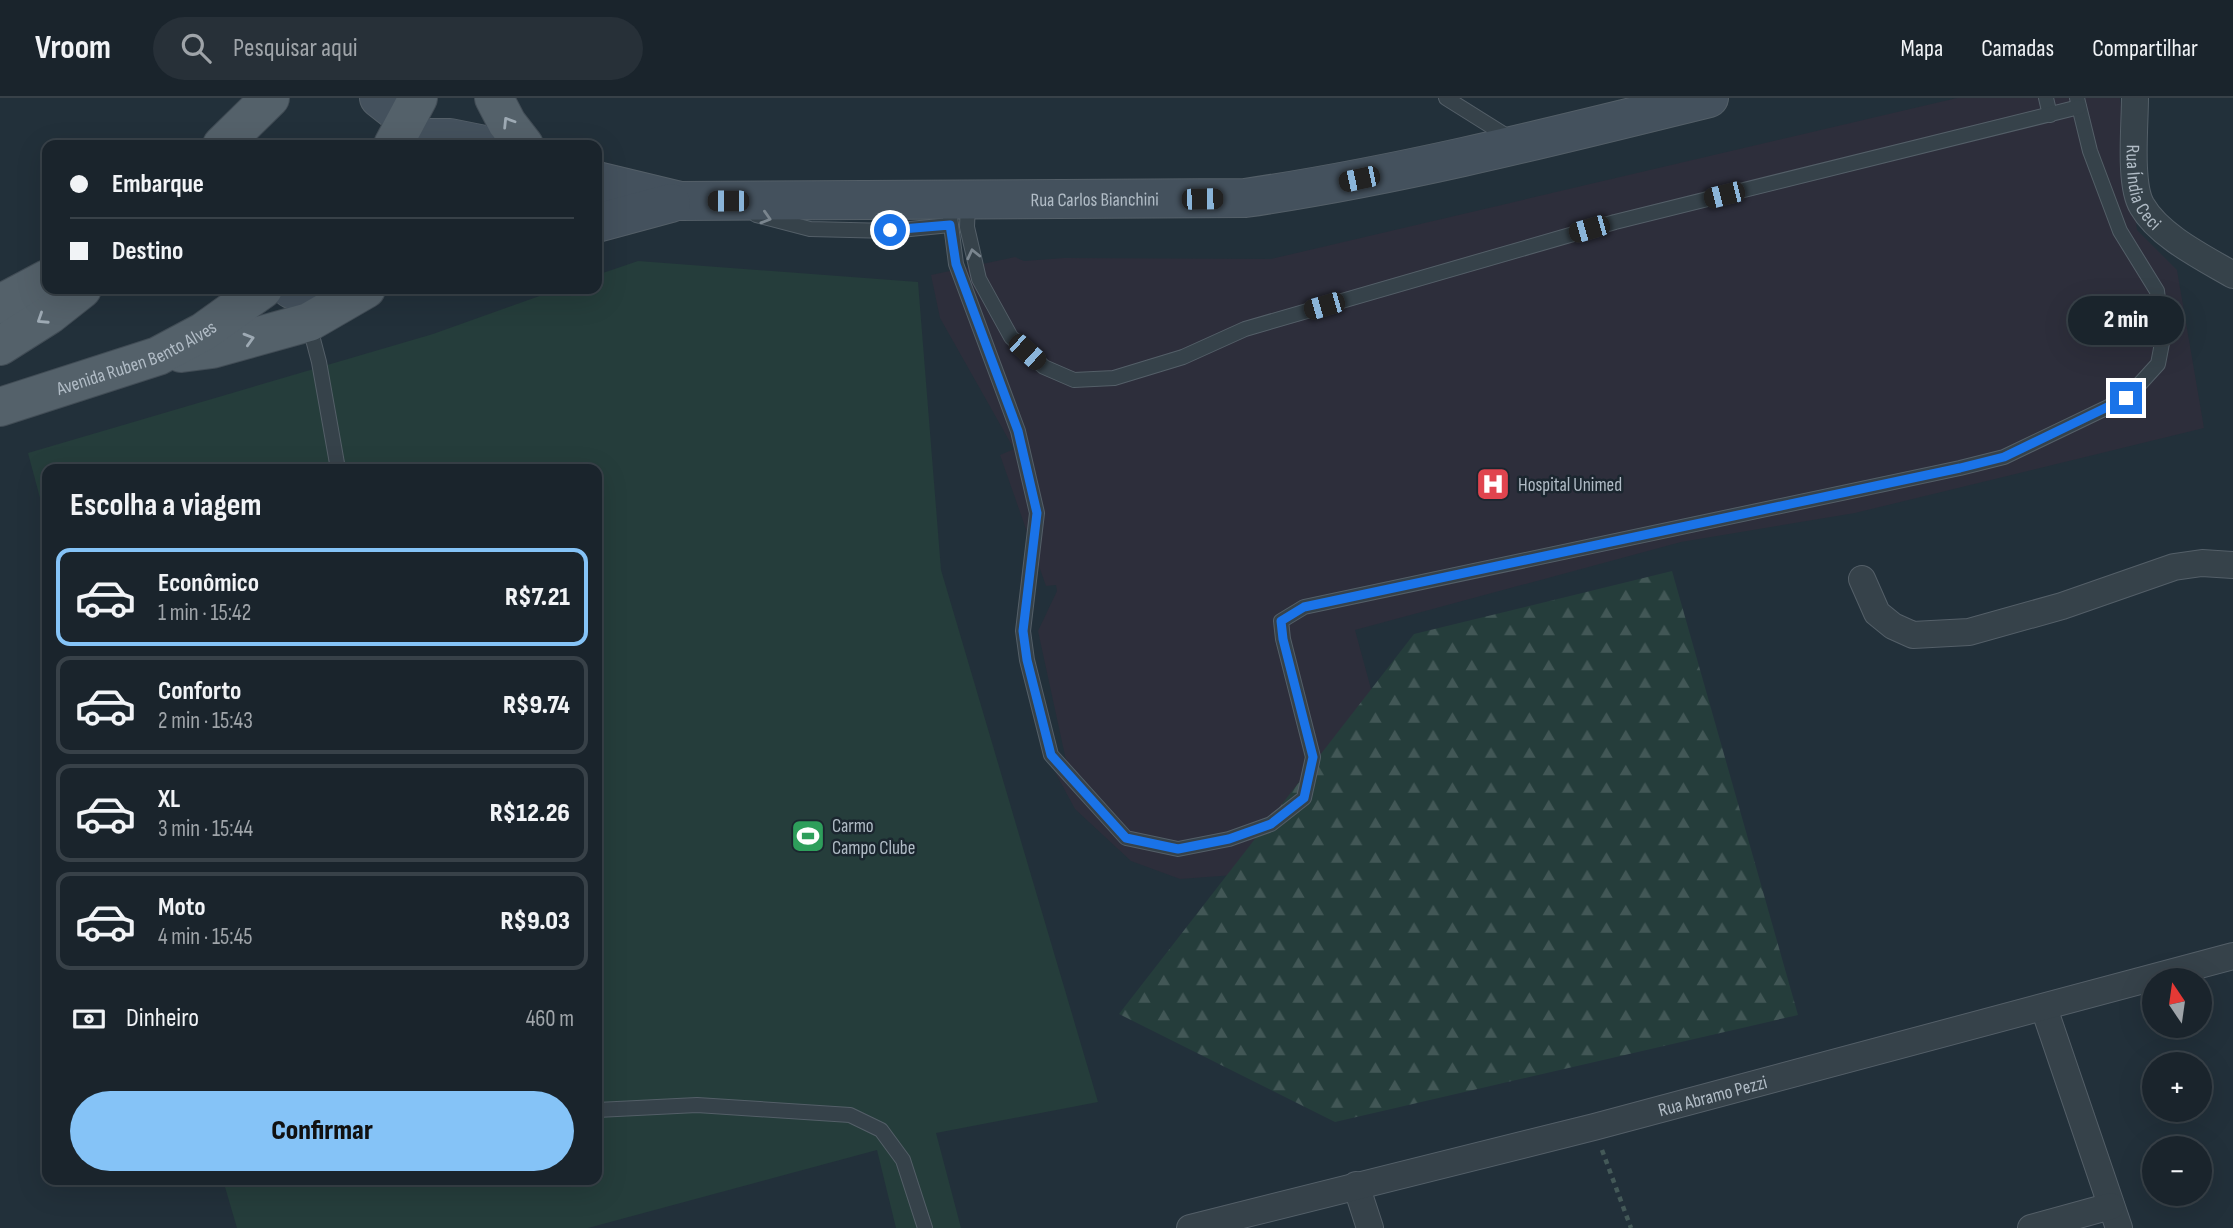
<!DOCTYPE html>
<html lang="pt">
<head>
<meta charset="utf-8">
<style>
  body { margin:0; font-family:"Sofia Sans Condensed",sans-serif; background:#273038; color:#f1f3f6; height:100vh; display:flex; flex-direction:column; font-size:26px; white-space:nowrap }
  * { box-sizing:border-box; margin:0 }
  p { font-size:23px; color:#9fa4a9 }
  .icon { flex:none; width:38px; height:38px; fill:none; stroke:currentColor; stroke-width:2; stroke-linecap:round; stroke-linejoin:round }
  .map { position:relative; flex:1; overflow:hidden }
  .details { position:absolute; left:42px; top:366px; width:560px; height:721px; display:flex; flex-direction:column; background:#1a242c; border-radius:14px; box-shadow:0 7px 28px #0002,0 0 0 2px #384148 }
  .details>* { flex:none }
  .hud { position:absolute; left:42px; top:42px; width:560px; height:154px; border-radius:14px; box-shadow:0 7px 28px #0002,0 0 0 2px #384148; display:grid; align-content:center; height:154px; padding:0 28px; background:#1a242c }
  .needle { width:46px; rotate:347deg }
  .tools { position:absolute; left:2142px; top:870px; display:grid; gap:14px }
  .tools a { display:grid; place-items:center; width:70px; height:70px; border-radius:50%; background:#1a242c; box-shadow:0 7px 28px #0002,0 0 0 2px #384148; font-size:35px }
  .end { position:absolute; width:32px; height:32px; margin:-16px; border:9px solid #1a73e8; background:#fff; box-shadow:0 0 0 4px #fff }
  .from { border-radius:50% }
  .bubble { position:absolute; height:49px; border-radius:24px; background:#1a242c; box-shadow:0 7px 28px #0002,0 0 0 2px #384148; font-size:23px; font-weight:800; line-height:49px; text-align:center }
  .car { position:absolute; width:21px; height:42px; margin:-21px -10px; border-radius:9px; box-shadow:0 0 5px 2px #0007; background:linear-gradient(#222 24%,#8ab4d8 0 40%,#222 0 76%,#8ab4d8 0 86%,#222 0) }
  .hud b { display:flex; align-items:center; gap:24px; height:66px; font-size:26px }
  .hud b+b { border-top:2px solid #384148 }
  .hud i { width:18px; height:18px; background:#f1f3f6 }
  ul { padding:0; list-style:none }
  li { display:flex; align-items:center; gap:21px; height:98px; margin:0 14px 10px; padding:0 14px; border:4px solid #384148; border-radius:14px }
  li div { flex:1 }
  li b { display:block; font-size:26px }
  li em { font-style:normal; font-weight:800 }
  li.active { border-color:#85c3f7 }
  li>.icon { width:63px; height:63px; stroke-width:1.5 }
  h2 { padding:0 28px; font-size:32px; line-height:84px }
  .pay { display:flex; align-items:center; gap:18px; height:77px; padding:0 28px; font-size:26px }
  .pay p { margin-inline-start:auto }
  .button { display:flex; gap:14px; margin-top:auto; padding:14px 28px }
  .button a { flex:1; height:80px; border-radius:42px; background:#85c3f7; color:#111; font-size:28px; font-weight:800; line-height:80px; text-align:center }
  header { display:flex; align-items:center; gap:42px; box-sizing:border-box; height:98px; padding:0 35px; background:#1a242c; border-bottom:2px solid #384148 }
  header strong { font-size:33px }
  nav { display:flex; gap:38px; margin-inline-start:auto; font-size:24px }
  .search { width:490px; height:63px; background:#273038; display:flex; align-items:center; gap:18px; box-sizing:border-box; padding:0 24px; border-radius:38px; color:#9fa4a9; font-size:26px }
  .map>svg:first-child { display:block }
  .medical { fill:#2d2e3b }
  .grass { fill:#253d3b }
  .forest { fill:url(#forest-firs) }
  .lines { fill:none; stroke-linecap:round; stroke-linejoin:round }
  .lane-casing { stroke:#545f68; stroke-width:16 }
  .street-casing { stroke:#545f68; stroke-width:28 }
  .secondary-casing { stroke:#545f68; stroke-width:40 }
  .primary-casing { stroke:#424d56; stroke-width:40 }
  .path { stroke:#445958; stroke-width:4.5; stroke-dasharray:5 5; stroke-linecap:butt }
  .lane { stroke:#36424a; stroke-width:14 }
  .street { stroke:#36424a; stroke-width:26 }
  .secondary { stroke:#44515d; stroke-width:38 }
  .primary { stroke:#54616a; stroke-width:38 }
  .oneway { stroke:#9eaab4 }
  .oneway2 { stroke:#7a858e }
  .route { stroke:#1a73e8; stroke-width:9 }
  .labels { text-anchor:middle; stroke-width:5; stroke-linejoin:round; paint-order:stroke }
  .street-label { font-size:19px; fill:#b1bcc6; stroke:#1b262f }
  .poi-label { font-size:19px; fill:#b1bcc6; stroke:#1b262f; text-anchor:start }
</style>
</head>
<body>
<header>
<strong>Vroom</strong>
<div class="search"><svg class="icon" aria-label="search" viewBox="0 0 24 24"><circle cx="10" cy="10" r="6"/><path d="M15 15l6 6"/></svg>Pesquisar aqui</div>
<nav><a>Mapa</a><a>Camadas</a><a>Compartilhar</a></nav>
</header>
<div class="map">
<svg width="2233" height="1130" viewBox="0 0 2233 1130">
  <defs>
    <pattern id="forest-firs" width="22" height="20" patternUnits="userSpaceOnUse" patternTransform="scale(1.75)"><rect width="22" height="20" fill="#253d3b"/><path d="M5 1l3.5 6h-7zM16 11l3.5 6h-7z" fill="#425756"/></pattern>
  </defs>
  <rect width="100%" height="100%" fill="#22303a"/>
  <!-- medical -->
  <polygon class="medical" points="1957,0 2120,0 2137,132 2177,172 2204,330 1855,415 1681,444 1355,532 1383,635 1248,776 1180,781 1131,763 1075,711 1055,674 1067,667 1038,533 1057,493 1056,487 1046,488 1000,357 1014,351 940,220 931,177 1015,159 1024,163 1064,160 1271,161"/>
  <!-- grass -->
  <polygon class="grass" points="638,163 918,184 941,472 1098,1004 936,1035 961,1130 896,1130 877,1052 588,1130 237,1130 223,1082 597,1082 597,371 47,371 47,426 28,355 433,236 559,191 597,191 597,177"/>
  <!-- forest -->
  <polygon class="forest" points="1672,473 1798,917 1335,1024 1119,916 1414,536"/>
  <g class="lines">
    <!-- lane casing -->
    <g class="lane-casing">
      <g id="lane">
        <polyline points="1446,0 1513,42"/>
        <polyline points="2046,0 2050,17"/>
        <polyline points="948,103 956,166 1018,333 1037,415 1023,533 1027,562 1051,657 1126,740 1178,751 1229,741 1271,726 1304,700 1313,659 1283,541 1281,523 1304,509 1960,370 2004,359 2127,300 2158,266 2163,240 2157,193 2120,133 2090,53 2077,0"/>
        <polyline points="968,104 967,129 979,181 1011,239 1044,269 1074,282 1114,280 1183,259 1245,231 1615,124 2079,9"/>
        <polyline points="756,117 810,131 890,133 950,127"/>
        <polyline points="309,226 319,264 338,371"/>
        <polyline points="597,1012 697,1007 850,1017 881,1032 903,1062 925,1130"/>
      </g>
    </g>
    <!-- street casing -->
    <g class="street-casing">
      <g id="street">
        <path id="s1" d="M2135 0C2135 27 2129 87 2142 108 2159 138 2204 160 2233 177"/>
        <polyline points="1862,481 1877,515 1893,528 1913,537 1969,534 2062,508 2174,469 2202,465 2233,467"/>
        <polyline points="2044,910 2119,1130"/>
        <polyline points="1356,1087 1370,1130"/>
        <path id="s2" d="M1190 1130 1594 1029 2233 858"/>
        <polyline points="2031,1130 2111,1108"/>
      </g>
    </g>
    <!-- secondary casing -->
    <g class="secondary-casing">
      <g id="secondary">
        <polyline points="379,0 407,22 423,47"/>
        <polyline points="420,40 450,40 485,47"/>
        <path id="s3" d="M597 83 680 103 1245 100C1402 77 1555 38 1709 0"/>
        <polyline points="597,125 671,105"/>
        <path d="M291 191C315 201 338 196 363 191"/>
      </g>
    </g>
    <!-- primary casing -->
    <g class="primary-casing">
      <g id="primary">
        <polyline points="494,0 507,25 524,47"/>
        <polyline points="222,47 270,0"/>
        <polyline points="393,47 418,0"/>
        <polyline points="0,206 47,181"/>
        <polyline points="0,248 49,217 82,191"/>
        <polyline points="181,255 212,251 309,224 366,191"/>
        <path id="s4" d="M0 309 158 258 203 234 263 191"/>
      </g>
    </g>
    <!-- path -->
    <polyline class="path" points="1602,1052 1631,1130"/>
    <!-- lane -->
    <use href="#lane" class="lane"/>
    <!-- street -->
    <use href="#street" class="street"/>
    <!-- secondary -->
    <use href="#secondary" class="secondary"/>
    <!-- primary -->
    <use href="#primary" class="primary"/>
  </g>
  <!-- one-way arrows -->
  <defs><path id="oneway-chevron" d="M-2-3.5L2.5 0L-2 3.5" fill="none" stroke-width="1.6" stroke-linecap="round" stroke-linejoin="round" transform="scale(1.75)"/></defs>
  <g class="oneway">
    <use href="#oneway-chevron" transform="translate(508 24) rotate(-122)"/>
    <use href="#oneway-chevron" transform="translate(42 221) rotate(147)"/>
    <use href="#oneway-chevron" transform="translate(249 241) rotate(-16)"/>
  </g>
  <g class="oneway2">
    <use href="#oneway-chevron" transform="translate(766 120) rotate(17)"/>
    <use href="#oneway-chevron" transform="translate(973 156) rotate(-103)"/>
  </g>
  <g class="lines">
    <!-- route -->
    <polyline class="route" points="890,132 950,127 956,166 1018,333 1037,415 1023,533 1027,562 1051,657 1126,740 1178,751 1229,741 1271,726 1304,700 1313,659 1283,541 1281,523 1304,509 1960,370 2004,359 2126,300"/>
  </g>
  <!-- icons -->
  <defs>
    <g id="hospital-square" transform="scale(1.75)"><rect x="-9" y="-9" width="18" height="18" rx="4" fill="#e0444e" stroke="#1b262f"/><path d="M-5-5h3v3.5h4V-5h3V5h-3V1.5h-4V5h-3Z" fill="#fff"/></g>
    <g id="stadium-square" transform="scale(1.75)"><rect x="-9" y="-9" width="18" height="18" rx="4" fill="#2e9e5b" stroke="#1b262f"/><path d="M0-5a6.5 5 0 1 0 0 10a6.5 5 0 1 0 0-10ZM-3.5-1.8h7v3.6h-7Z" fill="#fff"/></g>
  </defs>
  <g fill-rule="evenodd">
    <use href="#hospital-square" x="1493" y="386"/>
    <use href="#stadium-square" x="808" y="738"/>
  </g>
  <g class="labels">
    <!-- street labels -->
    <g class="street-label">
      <text dy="7" stroke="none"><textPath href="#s1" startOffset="91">Rua Índia Ceci</textPath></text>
      <text dy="7" stroke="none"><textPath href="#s3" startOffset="500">Rua Carlos Bianchini</textPath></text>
      <text dy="7" stroke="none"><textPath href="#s4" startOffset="145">Avenida Ruben Bento Alves</textPath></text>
      <text dy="7" stroke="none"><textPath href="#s2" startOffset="539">Rua Abramo Pezzi</textPath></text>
    </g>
    <!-- poi labels -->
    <g class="poi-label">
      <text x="1518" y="393">Hospital Unimed</text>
      <text x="832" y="734">Carmo<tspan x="832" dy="22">Campo Clube</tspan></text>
    </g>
  </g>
</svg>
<div class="tools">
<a><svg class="needle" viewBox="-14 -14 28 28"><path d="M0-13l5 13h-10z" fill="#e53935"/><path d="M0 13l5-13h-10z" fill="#9fa4a9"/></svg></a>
<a>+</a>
<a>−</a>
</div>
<i class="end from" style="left:890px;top:132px"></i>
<i class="end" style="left:2126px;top:300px"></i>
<div class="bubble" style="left:2068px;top:198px;width:116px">2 min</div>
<i class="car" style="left:1359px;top:81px;rotate:258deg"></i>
<i class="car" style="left:1724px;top:97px;rotate:256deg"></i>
<i class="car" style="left:1202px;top:101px;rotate:89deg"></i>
<i class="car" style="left:728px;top:103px;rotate:270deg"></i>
<i class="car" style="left:1589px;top:131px;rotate:254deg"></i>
<i class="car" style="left:1324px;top:208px;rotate:254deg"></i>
<i class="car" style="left:1027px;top:254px;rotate:132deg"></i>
<div class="hud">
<b><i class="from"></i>Embarque</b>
<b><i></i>Destino</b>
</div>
<section class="details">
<h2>Escolha a viagem</h2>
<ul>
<li class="active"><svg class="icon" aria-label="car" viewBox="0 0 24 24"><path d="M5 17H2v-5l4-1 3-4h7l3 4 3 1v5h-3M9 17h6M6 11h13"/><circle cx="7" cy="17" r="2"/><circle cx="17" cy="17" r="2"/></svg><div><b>Econômico</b><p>1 min · 15:42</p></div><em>R$7.21</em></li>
<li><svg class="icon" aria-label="car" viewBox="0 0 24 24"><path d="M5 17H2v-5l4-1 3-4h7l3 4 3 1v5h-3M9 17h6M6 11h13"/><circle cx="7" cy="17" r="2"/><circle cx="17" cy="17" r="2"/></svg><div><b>Conforto</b><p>2 min · 15:43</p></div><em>R$9.74</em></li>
<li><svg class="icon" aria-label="car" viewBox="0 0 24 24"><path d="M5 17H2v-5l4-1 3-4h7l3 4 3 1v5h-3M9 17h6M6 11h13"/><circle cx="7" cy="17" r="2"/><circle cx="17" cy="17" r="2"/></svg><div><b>XL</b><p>3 min · 15:44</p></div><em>R$12.26</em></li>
<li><svg class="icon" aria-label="car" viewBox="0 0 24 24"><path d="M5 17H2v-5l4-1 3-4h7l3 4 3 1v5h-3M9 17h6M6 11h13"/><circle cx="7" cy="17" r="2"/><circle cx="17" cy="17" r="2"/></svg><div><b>Moto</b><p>4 min · 15:45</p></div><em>R$9.03</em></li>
</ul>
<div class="pay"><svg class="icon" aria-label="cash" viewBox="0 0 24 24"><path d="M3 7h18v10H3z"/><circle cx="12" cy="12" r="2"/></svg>Dinheiro<p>460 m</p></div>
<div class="button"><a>Confirmar</a></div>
</section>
</div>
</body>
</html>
